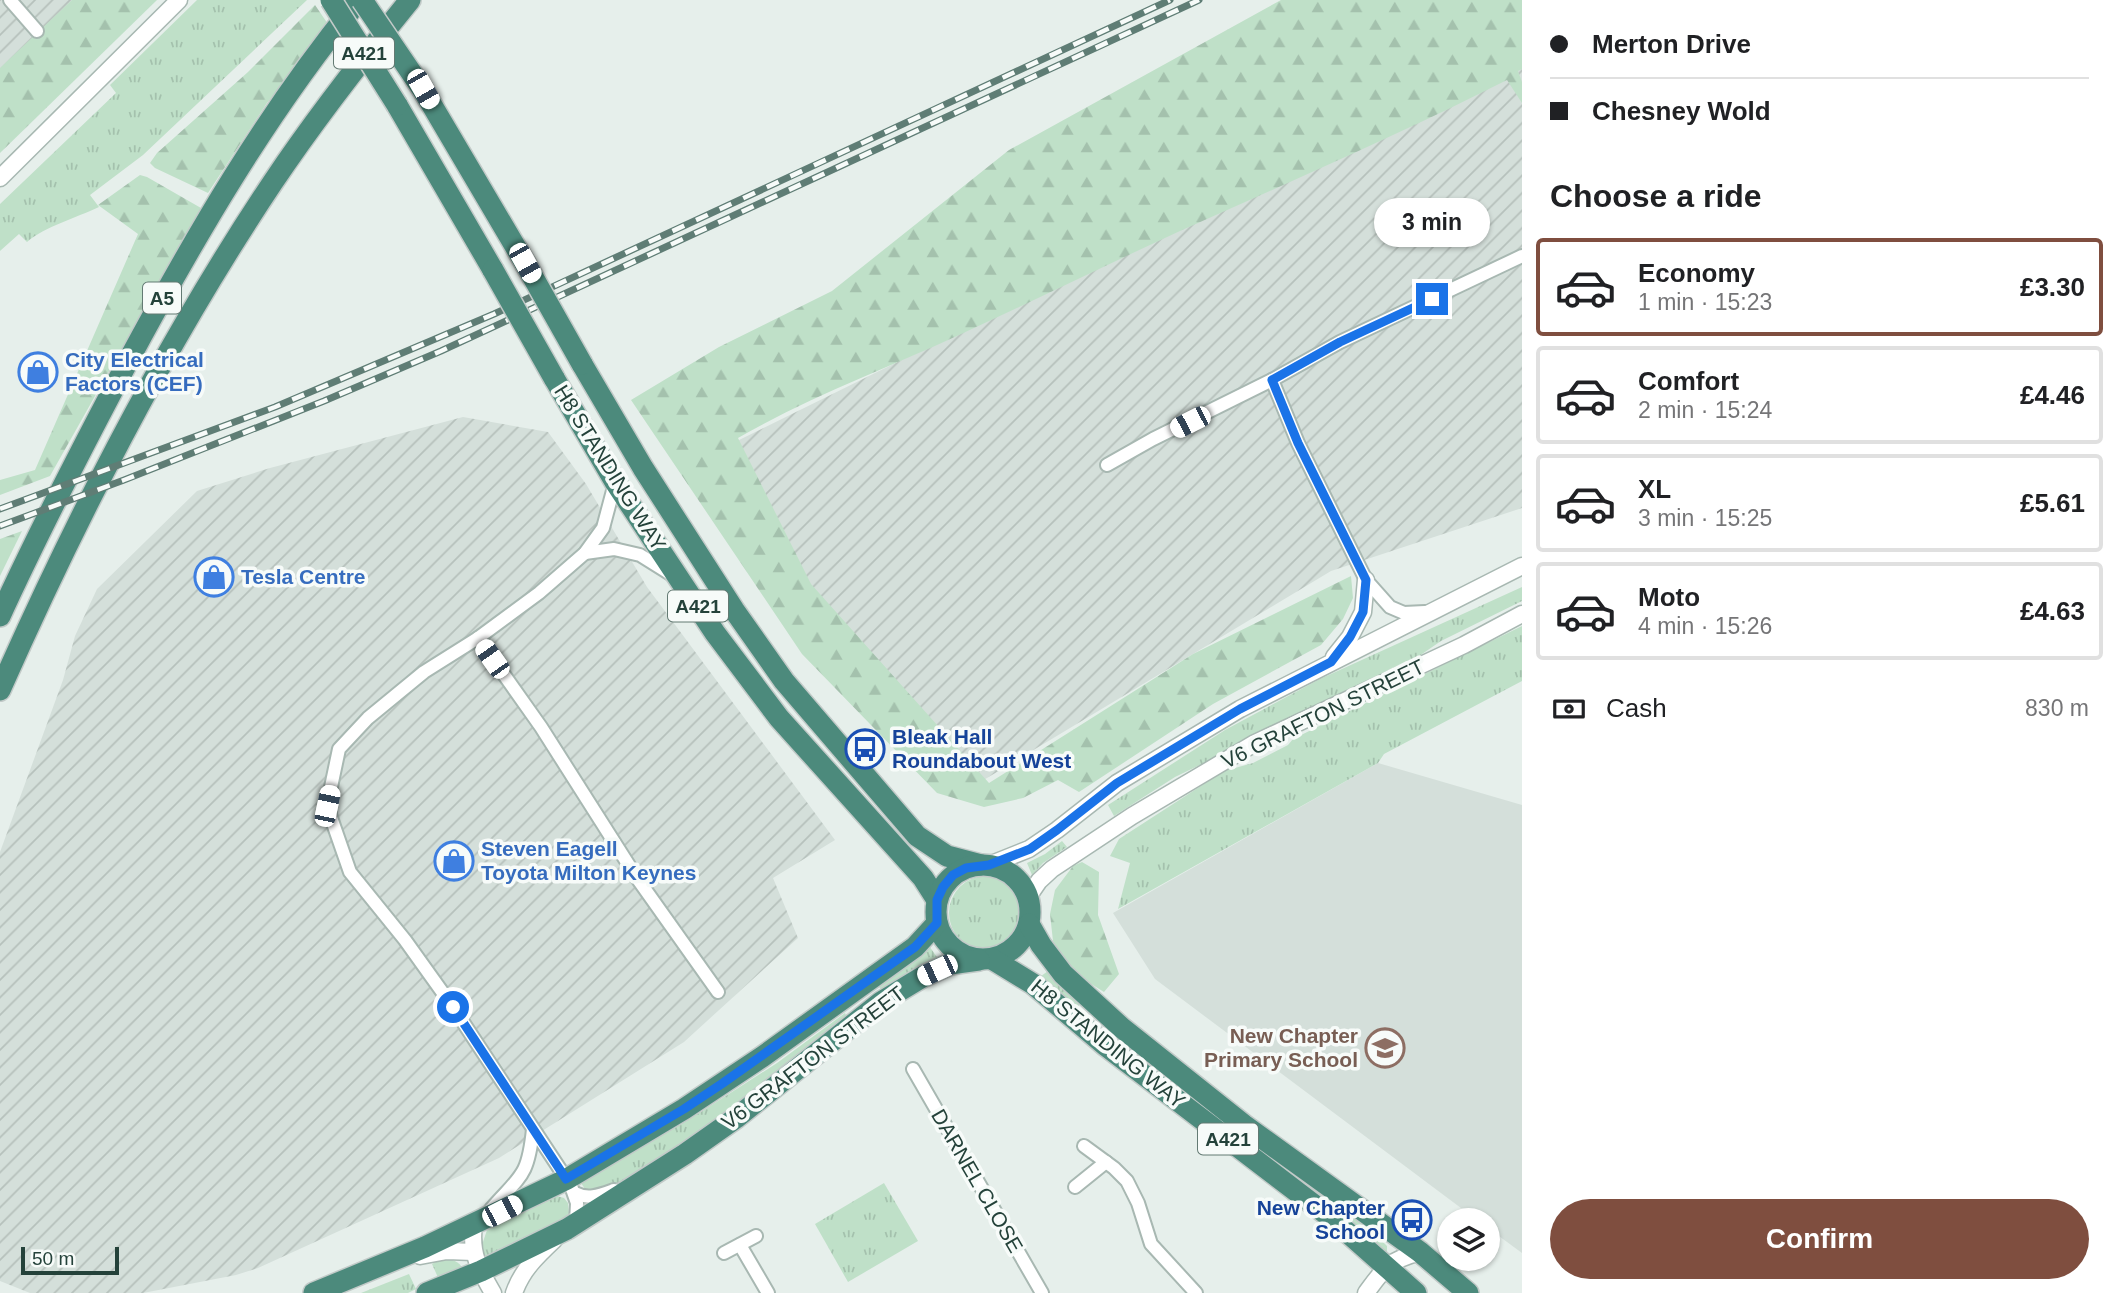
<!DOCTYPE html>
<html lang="en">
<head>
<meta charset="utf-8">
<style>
  body { margin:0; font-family:Helvetica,sans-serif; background:#f6f6f6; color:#202124; height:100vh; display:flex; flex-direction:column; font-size:26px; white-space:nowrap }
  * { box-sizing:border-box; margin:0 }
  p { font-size:23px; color:#757577 }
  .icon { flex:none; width:38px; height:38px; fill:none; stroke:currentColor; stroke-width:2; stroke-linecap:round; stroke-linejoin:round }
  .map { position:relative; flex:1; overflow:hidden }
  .panel { display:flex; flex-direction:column; background:#fff; width:595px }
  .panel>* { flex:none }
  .guide { display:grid; align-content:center; height:154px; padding:0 28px; background:#fff }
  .controls { position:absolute; left:1437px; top:1208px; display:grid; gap:14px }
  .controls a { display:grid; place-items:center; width:63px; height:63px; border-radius:50%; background:#fff; box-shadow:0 2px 5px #0004; font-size:35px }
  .scale { position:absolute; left:21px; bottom:18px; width:98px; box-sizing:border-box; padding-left:7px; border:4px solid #24423a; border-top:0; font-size:19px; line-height:24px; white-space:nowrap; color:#24423a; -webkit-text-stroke:5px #f7fbf9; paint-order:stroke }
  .end { position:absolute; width:32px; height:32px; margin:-16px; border:9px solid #1a73e8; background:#fff; box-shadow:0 0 0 4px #fff }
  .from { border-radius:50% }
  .bubble { position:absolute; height:49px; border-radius:24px; background:#fff; box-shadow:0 2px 5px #0004; font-size:23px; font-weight:700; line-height:49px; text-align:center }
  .car { position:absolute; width:21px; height:42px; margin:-21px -10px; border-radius:9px; box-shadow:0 0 5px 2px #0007; background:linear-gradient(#fff 24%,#345 0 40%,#fff 0 76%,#345 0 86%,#fff 0) }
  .guide b { display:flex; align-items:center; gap:24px; height:66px; font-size:26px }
  .guide b+b { border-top:2px solid #e0e0e0 }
  .guide i { width:18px; height:18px; background:#202124 }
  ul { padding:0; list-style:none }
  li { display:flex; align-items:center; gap:21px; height:98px; margin:0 14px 10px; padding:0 14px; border:4px solid #e0e0e0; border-radius:7px }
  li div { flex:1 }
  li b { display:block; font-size:26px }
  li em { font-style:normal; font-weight:700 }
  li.active { border-color:#7f4e3f }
  li>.icon { width:63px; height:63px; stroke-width:1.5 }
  h2 { padding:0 28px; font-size:32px; line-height:84px }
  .pay { display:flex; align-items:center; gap:18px; height:77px; padding:0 28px; font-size:26px }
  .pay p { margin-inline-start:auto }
  .action { display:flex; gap:14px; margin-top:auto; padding:14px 28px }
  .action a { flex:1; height:80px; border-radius:42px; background:#7f4e3f; color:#fff; font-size:28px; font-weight:700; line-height:80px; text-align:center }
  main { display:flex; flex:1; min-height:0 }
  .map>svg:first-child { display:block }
  .built { fill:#d4dfda }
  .industrial { fill:url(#industrial-furrows) }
  .grass { fill:url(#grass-tufts) }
  .forest { fill:url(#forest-firs) }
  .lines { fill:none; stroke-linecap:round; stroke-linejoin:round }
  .minor-casing { stroke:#a8b8b2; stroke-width:16 }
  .tertiary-casing { stroke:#a8b8b2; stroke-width:19 }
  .trunk-casing { stroke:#c2cac8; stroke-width:24 }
  .minor { stroke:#fff; stroke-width:12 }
  .tertiary { stroke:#fff; stroke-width:16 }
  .trunk { stroke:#4c8a7c; stroke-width:21 }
  .rail-casing { stroke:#5f7d75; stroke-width:7 }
  .rail { stroke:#f7fbf9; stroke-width:4.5; stroke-dasharray:13; stroke-linecap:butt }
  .trunk-bridge-casing { stroke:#c2cac8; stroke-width:24; stroke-linecap:butt }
  .trunk-bridge { stroke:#4c8a7c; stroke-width:21 }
  .route { stroke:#1a73e8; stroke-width:9 }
  .labels { text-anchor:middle; stroke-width:7; stroke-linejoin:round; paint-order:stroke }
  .shield { fill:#f7fbf9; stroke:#637a73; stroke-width:2 }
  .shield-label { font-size:19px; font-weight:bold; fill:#24423a }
  .shop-label { font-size:21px; font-weight:bold; fill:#366cbe; stroke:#f7fbf9; text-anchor:start }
  .street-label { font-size:21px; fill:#24423a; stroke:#f7fbf9 }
  .transit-label { font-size:21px; font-weight:bold; fill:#164399; stroke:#f7fbf9; text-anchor:start }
  .education-label { font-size:21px; font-weight:bold; fill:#785e54; stroke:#f7fbf9; text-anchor:end }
</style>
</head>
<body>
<main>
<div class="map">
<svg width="1522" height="1293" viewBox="0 0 1522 1293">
  <defs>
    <pattern id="industrial-furrows" width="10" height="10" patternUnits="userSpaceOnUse" patternTransform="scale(1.75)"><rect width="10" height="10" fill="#d4dfda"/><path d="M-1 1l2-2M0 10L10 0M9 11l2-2" fill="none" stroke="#b6c1bc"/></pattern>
    <pattern id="grass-tufts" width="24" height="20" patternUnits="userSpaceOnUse" patternTransform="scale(1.75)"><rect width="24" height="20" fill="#bfe0c8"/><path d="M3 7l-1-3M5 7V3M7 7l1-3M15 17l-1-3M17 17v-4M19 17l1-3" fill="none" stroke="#a4c1ad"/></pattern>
    <pattern id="forest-firs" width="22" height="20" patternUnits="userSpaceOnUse" patternTransform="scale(1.75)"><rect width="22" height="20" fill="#bfe0c8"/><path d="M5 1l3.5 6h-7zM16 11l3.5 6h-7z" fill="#a4c1ad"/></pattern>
  </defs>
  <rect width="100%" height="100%" fill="#e6efeb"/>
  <!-- built -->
  <polygon class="built" points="1378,763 1522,805 1522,1253 1488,1228 1488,1220 1477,1220 1155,979 1113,913"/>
  <!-- industrial -->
  <g class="industrial">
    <polygon points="0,0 85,0 0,80"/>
    <polygon points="1522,68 1522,508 1331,571 982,781 810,584 737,441 1139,243 1507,77"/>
    <polygon points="463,417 548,432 586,484 647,587 835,840 773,878 798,938 684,1042 499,1158 258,1268 236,1275 143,1293 30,1293 0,1281 0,852 63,680 75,636 97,589 197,491 270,468"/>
  </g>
  <!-- grass -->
  <g class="grass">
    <path d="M197 0H307L143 155 90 195 99 207C76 218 46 226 27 242L19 234 0 251V204L116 93 110 85Z"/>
    <polygon points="1522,587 1522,601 1441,641 1406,665 1175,777 1114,816 1108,805 1225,730 1320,679"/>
    <polygon points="1522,626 1522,681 1384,754 1378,763 1118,909 1130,863 1110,856 1119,839 1224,771 1253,763 1288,745 1293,739"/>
    <polygon points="1062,841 1067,847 1043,863 1032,875 1027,863 1045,854"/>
    <circle cx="986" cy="913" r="37"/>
    <polygon points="927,943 939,960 885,993 879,987 912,960"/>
    <polygon points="1048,971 1081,1003 1075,1010 1037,979"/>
    <polygon points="845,1013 849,1022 711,1127 607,1192 585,1189 581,1183 690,1119 777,1063"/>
    <polygon points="1121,1035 1279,1163 1372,1231 1387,1246 1387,1253 1383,1254 1112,1043"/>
    <polygon points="884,1183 918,1241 848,1282 815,1224"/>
    <polygon points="557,1196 564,1198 568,1203 569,1214 564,1223 486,1257 481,1248 487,1230"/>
    <path d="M441 1259C452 1259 458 1260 464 1270L440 1282 432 1264Z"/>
    <polygon points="409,1274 416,1289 408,1293 361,1293"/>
  </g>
  <!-- forest -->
  <g class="forest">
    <polygon points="72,0 157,0 0,153 0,68"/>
    <path d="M1281 0H1522V69L1518 71 1522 82V103L1507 80C1400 134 1290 182 1180 231 1106 265 1033 301 959 335 885 369 809 397 738 438L811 584 989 783 1193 654 1351 576 1353 598 1343 619 1321 645 1213 704 1079 792 1058 780 1023 798 984 807 937 793 802 654 631 400 719 347 832 291 1009 150Z"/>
    <polygon points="315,5 330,27 267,103 208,193 155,168 150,163 157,153 248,72"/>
    <polygon points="140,175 147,177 201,208 50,476 0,495 0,480 35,470 138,234 98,205"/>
    <polygon points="22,531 0,576 0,539"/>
    <polygon points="1082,862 1099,872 1098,915 1119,974 1104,992 1072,972 1053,941 1050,914 1055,890 1073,866"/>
  </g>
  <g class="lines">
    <!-- minor casing -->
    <g class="minor-casing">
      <g id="minor">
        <polyline points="10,0 37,31"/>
        <polyline points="1272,380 1298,443 1366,580 1390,607 1404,613 1425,612"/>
        <polyline points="1107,465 1153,439 1272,380 1340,342 1522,256"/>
        <polyline points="585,553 614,549 640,555 672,575"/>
        <polyline points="478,638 541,727 637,878 718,992"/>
        <polyline points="913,1069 1042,1293"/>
        <polyline points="1084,1146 1114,1168 1127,1181 1138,1203 1151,1244 1196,1293"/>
        <polyline points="1075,1187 1106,1162"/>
        <path d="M575 1193C588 1200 600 1195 614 1190"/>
        <path d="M491 1209C521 1175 528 1177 533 1129"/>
        <polyline points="576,1223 577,1203 571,1186 453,1007 405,940 350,872 327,806 339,749 368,718 424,672 478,638 539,593 585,553 603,528 615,483"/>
        <polyline points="740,1245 768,1293"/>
        <polyline points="724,1253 756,1236"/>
      </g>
    </g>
    <!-- tertiary casing -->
    <g class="tertiary-casing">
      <g id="tertiary">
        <polyline points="0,178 179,0"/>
        <polyline points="1334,657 1350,637 1363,612 1366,580"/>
        <polyline points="989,865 1029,849 1057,830 1117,783 1240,709 1522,566"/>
        <polyline points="1028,897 1039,881 1052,869 1132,816 1255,743 1464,645 1522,614"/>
        <path d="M474 1225C470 1253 479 1269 493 1293"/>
        <polyline points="420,1256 447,1251 473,1252"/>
        <path d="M514 1293C522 1270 537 1256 554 1240"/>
        <path d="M1366 1293C1385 1267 1388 1261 1420 1252"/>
      </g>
    </g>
    <!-- trunk casing -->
    <g class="trunk-casing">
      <g id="trunk">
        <polyline points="423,90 525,263"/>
        <polyline points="397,105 493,270"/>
        <polyline points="582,364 643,468 734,610 784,681 917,836 947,856 981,865"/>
        <polyline points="554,378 615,482 715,633 779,718 923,878 937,900"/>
        <path d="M0 616C39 531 82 448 126 365 194 238 267 112 359 0"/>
        <path d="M0 690C78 514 166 342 273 182 315 119 362 59 410 0"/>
        <circle cx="983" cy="912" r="47"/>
        <polyline points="1029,924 1041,945 1063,974 1122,1028 1244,1125 1420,1252 1468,1293"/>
        <polyline points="992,959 1033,984 1106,1046 1330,1217 1416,1293"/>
        <polyline points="314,1293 425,1247 567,1179 684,1109 762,1057 915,947 937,923"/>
        <polyline points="427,1293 481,1271 567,1229 685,1154 736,1118 881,1002 924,976 950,964 979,960"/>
      </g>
    </g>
    <!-- minor -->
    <use href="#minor" class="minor"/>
    <!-- tertiary -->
    <use href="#tertiary" class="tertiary"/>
    <!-- trunk -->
    <use href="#trunk" class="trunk"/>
    <!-- rail casing -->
    <g class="rail-casing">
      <g id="rail">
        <polyline points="0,509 275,407 494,314 1170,0"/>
        <polyline points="0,526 124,480 324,401 441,351 1199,0"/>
      </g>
    </g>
    <!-- rail -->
    <use href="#rail" class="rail"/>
    <!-- trunk-bridge casing -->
    <g class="trunk-bridge-casing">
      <g id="trunk-bridge">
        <polyline points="331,0 397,105"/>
        <polyline points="362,0 423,90"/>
        <polyline points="525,263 582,364"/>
        <polyline points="493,270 554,378"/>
      </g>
    </g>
    <!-- trunk-bridge -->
    <use href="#trunk-bridge" class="trunk-bridge"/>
  </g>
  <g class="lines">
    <!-- route -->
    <polyline class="route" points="453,1007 566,1179 684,1109 723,1083 915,947 937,923 937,900 943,887 953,875 966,868 989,865 1030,849 1057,830 1117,783 1240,709 1331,662 1350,637 1363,612 1366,580 1298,443 1272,380 1340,342 1432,299"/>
  </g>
  <!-- icons -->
  <defs>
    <g id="shop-ring" transform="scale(2.0125)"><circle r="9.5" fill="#f7fbf9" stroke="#3f7fe0" stroke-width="1.5"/><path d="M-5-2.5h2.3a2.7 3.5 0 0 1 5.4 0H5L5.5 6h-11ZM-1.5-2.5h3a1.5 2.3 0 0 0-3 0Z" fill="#3f7fe0"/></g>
    <g id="bus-ring" transform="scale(2.0125)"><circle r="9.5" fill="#f7fbf9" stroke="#1a4fb4" stroke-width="1.5"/><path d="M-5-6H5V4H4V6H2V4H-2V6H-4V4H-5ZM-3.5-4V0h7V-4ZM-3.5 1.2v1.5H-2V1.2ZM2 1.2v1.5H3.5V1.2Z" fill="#1a4fb4"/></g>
    <g id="school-ring" transform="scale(2.0125)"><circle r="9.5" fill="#f7fbf9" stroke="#8d6e63" stroke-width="1.5"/><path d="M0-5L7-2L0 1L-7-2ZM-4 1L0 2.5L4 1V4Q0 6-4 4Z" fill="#8d6e63"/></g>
  </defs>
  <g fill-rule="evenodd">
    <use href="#shop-ring" x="38" y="372"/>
    <use href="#shop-ring" x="214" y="577"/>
    <use href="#bus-ring" x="865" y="749"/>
    <use href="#shop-ring" x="454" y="861"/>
    <use href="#school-ring" x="1385" y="1048"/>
    <use href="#bus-ring" x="1412" y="1220"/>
  </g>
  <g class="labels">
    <!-- shield labels -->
    <g class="shield">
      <rect x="334" y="37.5" width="60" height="31" rx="5"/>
      <rect x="143" y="282.5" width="38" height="31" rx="5"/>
      <rect x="668" y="590.5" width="60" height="31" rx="5"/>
      <rect x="1198" y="1123.5" width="60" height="31" rx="5"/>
    </g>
    <g class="shield-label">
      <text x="364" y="60">A421</text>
      <text x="162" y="305">A5</text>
      <text x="698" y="613">A421</text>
      <text x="1228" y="1146">A421</text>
    </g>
    <!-- shop labels -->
    <g class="shop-label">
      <text x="65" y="367">City Electrical<tspan x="65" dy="24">Factors (CEF)</tspan></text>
      <text x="241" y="584">Tesla Centre</text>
      <text x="481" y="856">Steven Eagell<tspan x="481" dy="24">Toyota Milton Keynes</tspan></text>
    </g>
    <!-- street labels -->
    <g class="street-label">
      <text transform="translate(610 468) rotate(58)" y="7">H8 STANDING WAY</text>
      <text transform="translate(1323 714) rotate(-26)" y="7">V6 GRAFTON STREET</text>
      <text transform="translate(1108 1044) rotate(39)" y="7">H8 STANDING WAY</text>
      <text transform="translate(813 1058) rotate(-37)" y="7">V6 GRAFTON STREET</text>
      <text transform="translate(977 1181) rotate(60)" y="7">DARNEL CLOSE</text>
    </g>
    <!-- transit labels -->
    <g class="transit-label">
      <text x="892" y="744">Bleak Hall<tspan x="892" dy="24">Roundabout West</tspan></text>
      <text x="1385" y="1215" text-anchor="end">New Chapter<tspan x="1385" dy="24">School</tspan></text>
    </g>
    <!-- education labels -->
    <g class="education-label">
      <text x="1358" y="1043">New Chapter<tspan x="1358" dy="24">Primary School</tspan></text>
    </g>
  </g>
</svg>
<div class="controls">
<a><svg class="icon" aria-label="layers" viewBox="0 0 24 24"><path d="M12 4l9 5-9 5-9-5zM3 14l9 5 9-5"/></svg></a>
</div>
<div class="scale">50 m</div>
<i class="end from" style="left:453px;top:1007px"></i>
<i class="end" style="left:1432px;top:299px"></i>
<div class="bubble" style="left:1374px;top:198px;width:116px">3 min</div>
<i class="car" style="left:423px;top:89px;rotate:150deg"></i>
<i class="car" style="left:525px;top:263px;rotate:151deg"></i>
<i class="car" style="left:1190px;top:422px;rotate:243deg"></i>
<i class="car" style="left:492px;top:659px;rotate:325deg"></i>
<i class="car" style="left:327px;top:806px;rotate:12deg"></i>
<i class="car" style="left:937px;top:970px;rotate:245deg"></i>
<i class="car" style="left:502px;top:1211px;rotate:63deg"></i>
</div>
<section class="panel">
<div class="guide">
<b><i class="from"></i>Merton Drive</b>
<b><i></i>Chesney Wold</b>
</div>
<h2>Choose a ride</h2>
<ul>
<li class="active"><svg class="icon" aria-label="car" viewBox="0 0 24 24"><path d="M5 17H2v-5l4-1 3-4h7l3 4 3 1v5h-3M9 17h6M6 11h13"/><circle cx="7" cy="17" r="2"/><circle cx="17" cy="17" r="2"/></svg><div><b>Economy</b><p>1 min · 15:23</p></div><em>£3.30</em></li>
<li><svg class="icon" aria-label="car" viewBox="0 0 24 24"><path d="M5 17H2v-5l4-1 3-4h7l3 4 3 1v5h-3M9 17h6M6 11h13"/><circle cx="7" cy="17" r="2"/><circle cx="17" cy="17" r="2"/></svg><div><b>Comfort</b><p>2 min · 15:24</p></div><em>£4.46</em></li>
<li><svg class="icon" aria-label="car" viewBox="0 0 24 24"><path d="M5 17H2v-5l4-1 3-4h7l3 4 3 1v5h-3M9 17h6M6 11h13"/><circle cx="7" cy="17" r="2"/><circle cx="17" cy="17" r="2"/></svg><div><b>XL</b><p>3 min · 15:25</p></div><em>£5.61</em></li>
<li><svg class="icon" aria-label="car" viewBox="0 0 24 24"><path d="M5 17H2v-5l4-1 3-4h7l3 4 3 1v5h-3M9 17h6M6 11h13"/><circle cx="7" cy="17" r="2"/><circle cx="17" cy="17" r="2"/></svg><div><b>Moto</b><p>4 min · 15:26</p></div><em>£4.63</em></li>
</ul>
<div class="pay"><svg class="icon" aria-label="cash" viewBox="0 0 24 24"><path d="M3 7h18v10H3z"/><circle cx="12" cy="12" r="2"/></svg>Cash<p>830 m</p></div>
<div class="action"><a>Confirm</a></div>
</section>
</main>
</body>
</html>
